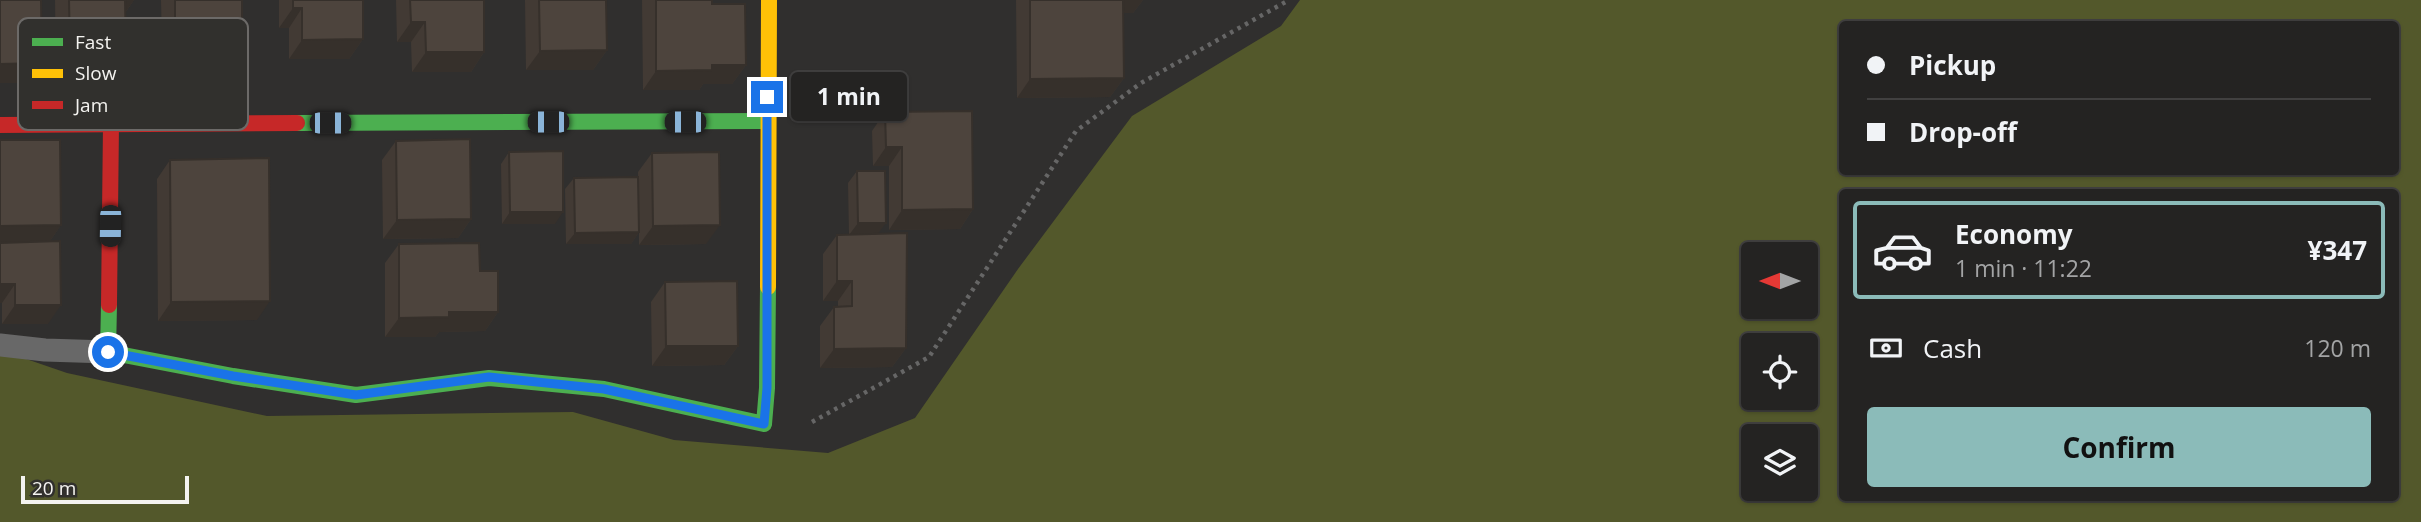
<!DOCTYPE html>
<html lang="en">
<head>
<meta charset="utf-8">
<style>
  body { margin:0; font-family:"Open Sans",sans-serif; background:#302f2f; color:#f1f3f6; height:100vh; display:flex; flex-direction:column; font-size:26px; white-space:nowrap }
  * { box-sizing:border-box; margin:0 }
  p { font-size:23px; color:#a3a4a5 }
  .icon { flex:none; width:38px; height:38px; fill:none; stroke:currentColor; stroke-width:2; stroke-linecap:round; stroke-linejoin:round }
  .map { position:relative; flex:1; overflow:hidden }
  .drawer { position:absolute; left:1839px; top:189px; width:560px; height:312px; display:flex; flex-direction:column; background:#242322; border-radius:7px; box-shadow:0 2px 5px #0004,0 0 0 2px #414040 }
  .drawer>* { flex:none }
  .banner { position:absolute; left:1839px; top:21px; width:560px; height:154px; border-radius:7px; box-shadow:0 2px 5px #0004,0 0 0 2px #414040; display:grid; align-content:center; height:154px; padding:0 28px; background:#242322 }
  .needle { width:46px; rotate:270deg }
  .buttons { position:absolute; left:1741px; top:242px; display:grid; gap:14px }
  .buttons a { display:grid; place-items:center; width:77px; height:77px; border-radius:7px; background:#242322; box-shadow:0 2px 5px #0004,0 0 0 2px #414040; font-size:35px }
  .scale { position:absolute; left:21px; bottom:18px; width:168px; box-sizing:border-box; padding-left:7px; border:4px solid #f4f3f0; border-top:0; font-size:19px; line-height:24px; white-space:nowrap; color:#f4f3f0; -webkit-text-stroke:5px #31302d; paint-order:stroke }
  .end { position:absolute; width:32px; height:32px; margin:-16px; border:9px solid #1a73e8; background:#fff; box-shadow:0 0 0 4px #fff }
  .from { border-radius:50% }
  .bubble { position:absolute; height:49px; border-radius:7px; background:#242322; box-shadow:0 2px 5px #0004,0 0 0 2px #414040; font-size:23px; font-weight:700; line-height:49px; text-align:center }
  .car { position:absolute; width:21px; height:42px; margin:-21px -10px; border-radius:9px; box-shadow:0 0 5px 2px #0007; background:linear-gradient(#222 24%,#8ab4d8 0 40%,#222 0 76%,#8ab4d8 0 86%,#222 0) }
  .banner b { display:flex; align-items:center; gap:24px; height:66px; font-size:26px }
  .banner b+b { border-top:2px solid #414040 }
  .banner i { width:18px; height:18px; background:#f1f3f6 }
  ul { padding:12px 0 0; list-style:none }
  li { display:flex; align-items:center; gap:21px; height:98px; margin:0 14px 10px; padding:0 14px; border:4px solid transparent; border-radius:7px }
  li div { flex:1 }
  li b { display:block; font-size:26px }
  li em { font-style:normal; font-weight:700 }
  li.selected { border-color:#8bbbb9 }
  li>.icon { width:63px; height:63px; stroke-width:1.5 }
  .pay { display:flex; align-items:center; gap:18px; height:77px; padding:0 28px; font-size:26px }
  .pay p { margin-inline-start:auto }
  .primary-button { display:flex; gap:14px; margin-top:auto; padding:14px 28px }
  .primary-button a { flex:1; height:80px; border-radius:7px; background:#8bbbb9; color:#111; font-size:28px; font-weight:700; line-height:80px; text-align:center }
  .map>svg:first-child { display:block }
  .green { fill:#53582b; fill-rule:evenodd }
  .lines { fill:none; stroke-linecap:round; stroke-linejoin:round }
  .path { stroke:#666; stroke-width:4.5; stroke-dasharray:3.5 5; stroke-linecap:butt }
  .lane { stroke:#686868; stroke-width:23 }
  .fast { stroke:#4caf50; stroke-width:16 }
  .slow { stroke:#ffc107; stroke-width:16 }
  .jam { stroke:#c62828; stroke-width:16 }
  .wall { fill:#423a34 }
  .shaded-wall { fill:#36302b }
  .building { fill:#4d443d; stroke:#36302b; stroke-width:2 }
  .route { stroke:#1a73e8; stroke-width:9 }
  .key { fill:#31302d; stroke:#6c6a68; stroke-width:2 }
  .key-label { font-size:19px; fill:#f4f3f0 }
</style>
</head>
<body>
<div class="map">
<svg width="2421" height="522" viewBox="0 0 2421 522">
  <rect width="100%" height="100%" fill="#302f2e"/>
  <!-- green -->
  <path class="green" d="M1300 0H2421V522H0V350L67 373 267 416 573 412 674 440 828 453 915 418 1018 269 1132 116 1281 26ZM1843 24H2396V172H1843ZM1843 192H2396V497H1843ZM1754 254H1806V306H1754ZM1754 345H1806V397H1754ZM1754 436H1806V488H1754Z"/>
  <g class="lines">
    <!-- path -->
    <polyline class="path" points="812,422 929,357 1076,131 1141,83 1289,0"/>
    <!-- lane -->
    <polyline class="lane" points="0,345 45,350 108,352"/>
    <!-- fast -->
    <g class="fast">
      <polyline points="297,123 767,121"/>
      <polyline points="109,305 108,352 233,376 356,395 489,378 604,389 764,424 767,388 768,287"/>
    </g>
    <!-- slow -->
    <polyline class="slow" points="768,287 769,0"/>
    <!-- jam -->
    <g class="jam">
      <polyline points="0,125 297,123"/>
      <polyline points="109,305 111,124"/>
    </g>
  </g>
  <!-- wall -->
  <g class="wall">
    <polygon points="55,0 134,0 125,13 112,69 56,69"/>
    <polygon points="161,0 242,0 229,43 162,44"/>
    <polygon points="279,0 363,0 363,39 349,59 289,59 289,28 279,28"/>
    <polygon points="396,0 484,0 484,52 471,72 412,72 411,42 397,42"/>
    <polygon points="525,0 606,0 607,50 593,70 526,70"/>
    <polygon points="642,0 712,0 712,4 746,65 732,84 703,84 699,90 643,90"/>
    <polygon points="1016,0 1143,0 1133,13 1123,13 1124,78 1110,97 1017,98"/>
    <polygon points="885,112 973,209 960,229 889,230 889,166 873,166 872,131"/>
    <polygon points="396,141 471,219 458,238 383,239 382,160"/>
    <polygon points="509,152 555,224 502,224 501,164"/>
    <polygon points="652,153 706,244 639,245 639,232 631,244 566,244 565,189 574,178 639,206 638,172"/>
    <polygon points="170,160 257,320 158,321 157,179"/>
    <polygon points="857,171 878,234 906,348 892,367 820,368 820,326 834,307 838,307 838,301 823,301 823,254 837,235 849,235 848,183"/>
    <polygon points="61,225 50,241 48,324 2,324 2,303 0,303"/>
    <polygon points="399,244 480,271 498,312 485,331 439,332 435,337 385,337 385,263"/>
    <polygon points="665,282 738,346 724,365 652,366 651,302"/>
  </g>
  <!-- shaded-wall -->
  <g class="shaded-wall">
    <polygon points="120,0 134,0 125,13"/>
    <polygon points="1118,0 1143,0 1133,13 1109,13"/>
    <polygon points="293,8 302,8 289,28 279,28"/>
    <polygon points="411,22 425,22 411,42 397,42"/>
    <polygon points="242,24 229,43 162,44 175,25"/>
    <polygon points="363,39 349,59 289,59 302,40"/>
    <polygon points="70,49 126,49 112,69 56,69"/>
    <polygon points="607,50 593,70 526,70 540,51"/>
    <polygon points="426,52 484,52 471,72 412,72"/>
    <polygon points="42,63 28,83 0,83 0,64"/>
    <polygon points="712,65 746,65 732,84 703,84 699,90 643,90 656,71"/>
    <polygon points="1124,78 1110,97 1017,98 1030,79"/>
    <polygon points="886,147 902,147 889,166 873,166"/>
    <polygon points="973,209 960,229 889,230 902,210"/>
    <polygon points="510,212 563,212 555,224 502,224"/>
    <polygon points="471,219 458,238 383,239 397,220"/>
    <polygon points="858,223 886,223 877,235 849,235"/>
    <polygon points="61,225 48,244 0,245 0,226"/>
    <polygon points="720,225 706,244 639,245 653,226"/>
    <polygon points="639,232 631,244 566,244 575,233"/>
    <polygon points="837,281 852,281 838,301 823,301"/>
    <polygon points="0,284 15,284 2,303 0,303"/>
    <polygon points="270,301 257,320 158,321 171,302"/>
    <polygon points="15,305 61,305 48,324 2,324"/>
    <polygon points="449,312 498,312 485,331 439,332 435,337 385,337 399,318"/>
    <polygon points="666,346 738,346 724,365 652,366"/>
    <polygon points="906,348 892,367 820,368 834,349"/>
  </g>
  <!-- building -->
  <g class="building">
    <polygon points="0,0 41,0 42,63 0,64"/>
    <polygon points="69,0 125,0 126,49 70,49"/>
    <polygon points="175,0 242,0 242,24 175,25"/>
    <polygon points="293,0 363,0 363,39 302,40 302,8 293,8"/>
    <polygon points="410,0 484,0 484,52 426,52 425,22 411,22"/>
    <polygon points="539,0 606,0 607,50 540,51"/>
    <polygon points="656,0 712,0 712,4 745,4 746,65 712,65 712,70 656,71"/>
    <polygon points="1030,0 1123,0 1124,78 1030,79"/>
    <polygon points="972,111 973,209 902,210 902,147 886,147 885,112"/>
    <polygon points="470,139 471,219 397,220 396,141"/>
    <polygon points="0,140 60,140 61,225 0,226"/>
    <polygon points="563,151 563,212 510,212 509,152"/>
    <polygon points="719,152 720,225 653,226 652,153"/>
    <polygon points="269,158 270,301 171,302 170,160"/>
    <polygon points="857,171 885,171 886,223 858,223"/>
    <polygon points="638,177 639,232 575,233 574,178"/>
    <polygon points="907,233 906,348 834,349 834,307 852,306 852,281 837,281 837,235"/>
    <polygon points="60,241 61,305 15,305 15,284 0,284 0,243"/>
    <polygon points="479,243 480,271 498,271 498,312 449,312 449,317 399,318 399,244"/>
    <polygon points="737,281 738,346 666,346 665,282"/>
  </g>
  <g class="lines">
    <!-- route -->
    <polyline class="route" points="108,352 233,376 356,395 489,377 604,389 764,424 767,388 767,97"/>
  </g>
  <!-- legend -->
  <rect x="18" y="18" width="230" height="112" rx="10" class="key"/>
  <rect x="32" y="38" width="31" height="8" fill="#4caf50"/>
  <rect x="32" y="69" width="31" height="9" fill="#ffc107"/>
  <rect x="32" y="101" width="31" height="8" fill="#c62828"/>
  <g class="key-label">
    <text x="75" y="49">Fast</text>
    <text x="75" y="80">Slow</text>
    <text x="75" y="112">Jam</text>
  </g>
</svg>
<div class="buttons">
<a><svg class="needle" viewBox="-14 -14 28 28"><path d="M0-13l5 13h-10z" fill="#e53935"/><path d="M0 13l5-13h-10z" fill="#a3a4a5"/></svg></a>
<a><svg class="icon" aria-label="locate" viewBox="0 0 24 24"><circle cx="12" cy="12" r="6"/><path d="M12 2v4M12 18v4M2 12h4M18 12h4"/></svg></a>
<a><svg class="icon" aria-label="layers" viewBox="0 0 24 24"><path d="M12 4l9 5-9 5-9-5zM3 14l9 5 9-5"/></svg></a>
</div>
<div class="scale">20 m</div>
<i class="end from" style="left:108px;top:352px"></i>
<i class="end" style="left:767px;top:97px"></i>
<div class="bubble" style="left:791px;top:72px;width:116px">1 min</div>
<i class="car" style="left:548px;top:122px;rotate:270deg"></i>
<i class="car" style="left:685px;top:122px;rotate:270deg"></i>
<i class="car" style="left:330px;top:123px;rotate:90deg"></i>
<i class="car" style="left:110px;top:226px;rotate:181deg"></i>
<div class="banner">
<b><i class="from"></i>Pickup</b>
<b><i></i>Drop-off</b>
</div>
<section class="drawer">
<ul>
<li class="selected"><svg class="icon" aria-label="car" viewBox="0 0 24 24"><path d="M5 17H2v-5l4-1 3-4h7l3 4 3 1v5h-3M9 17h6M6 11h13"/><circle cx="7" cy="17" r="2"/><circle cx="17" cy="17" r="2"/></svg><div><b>Economy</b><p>1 min · 11:22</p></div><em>¥347</em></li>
</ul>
<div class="pay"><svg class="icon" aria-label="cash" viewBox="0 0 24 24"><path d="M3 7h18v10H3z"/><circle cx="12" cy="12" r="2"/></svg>Cash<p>120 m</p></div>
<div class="primary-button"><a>Confirm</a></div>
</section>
</div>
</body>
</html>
